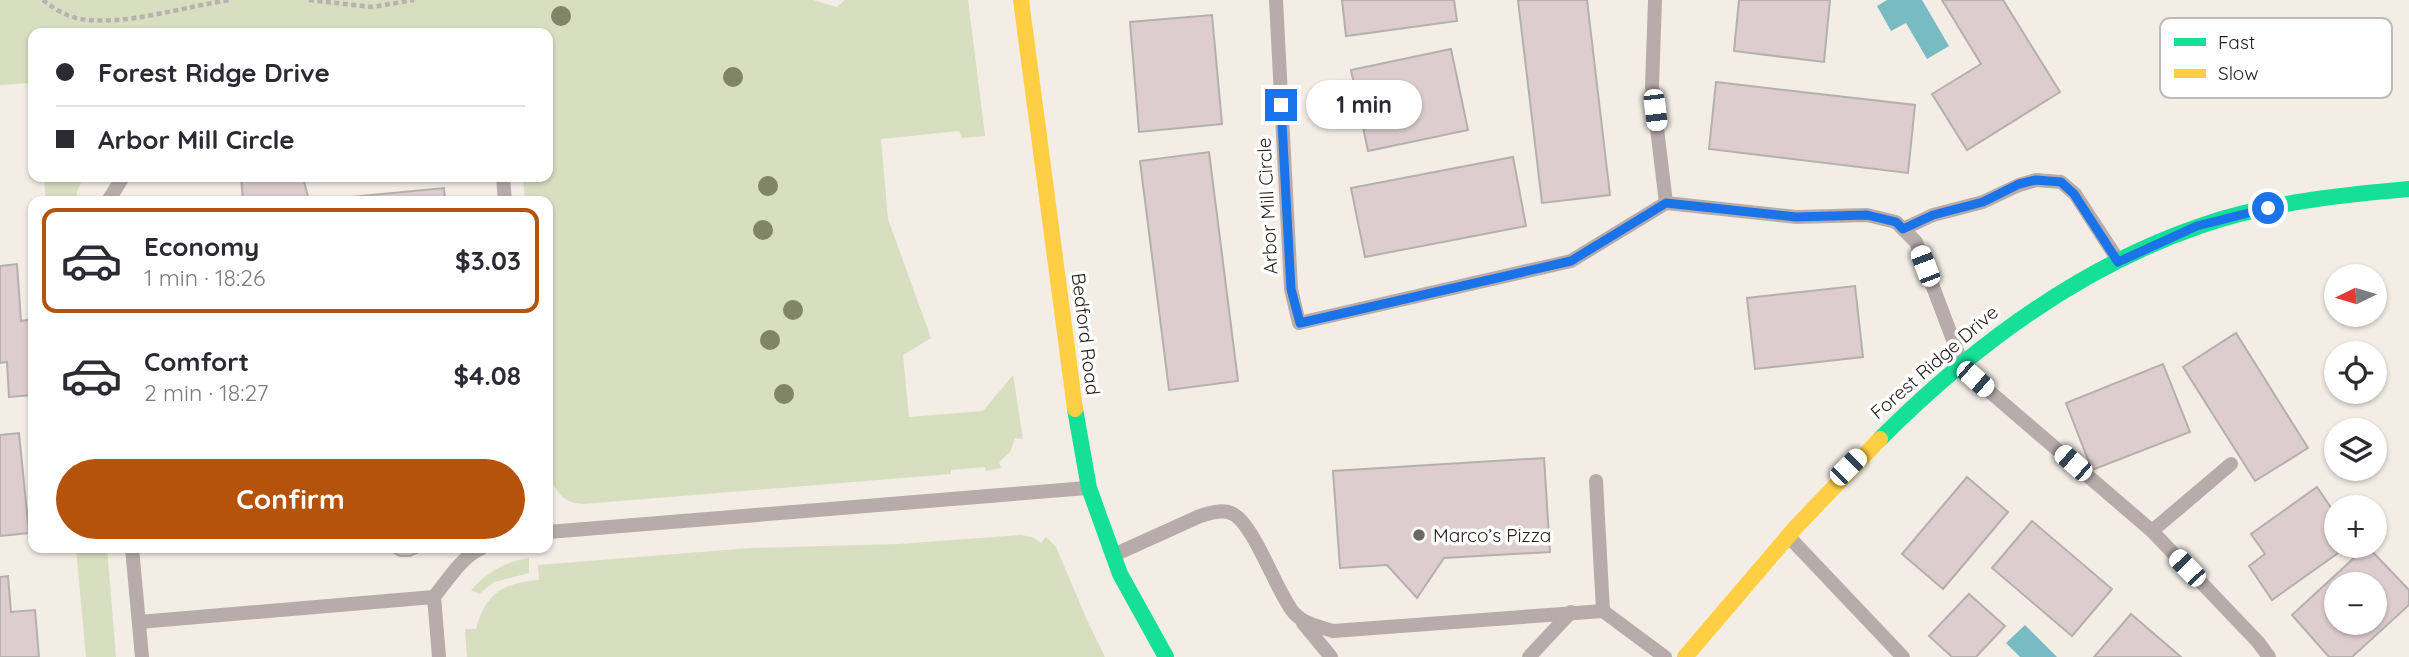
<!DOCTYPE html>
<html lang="en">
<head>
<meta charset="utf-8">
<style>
  body { margin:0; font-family:Quicksand,sans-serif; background:#f7f7f7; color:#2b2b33; height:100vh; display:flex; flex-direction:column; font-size:26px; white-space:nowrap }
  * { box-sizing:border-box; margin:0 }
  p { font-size:23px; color:#7c7c81 }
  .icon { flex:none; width:38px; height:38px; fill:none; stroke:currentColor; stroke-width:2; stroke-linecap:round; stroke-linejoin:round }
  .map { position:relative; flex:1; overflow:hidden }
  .drawer { position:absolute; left:28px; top:196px; width:525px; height:357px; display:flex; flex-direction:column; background:#fff; border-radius:14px; box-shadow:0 2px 5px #0004 }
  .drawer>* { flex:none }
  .hud { position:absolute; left:28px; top:28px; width:525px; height:154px; border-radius:14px; box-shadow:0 2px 5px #0004; display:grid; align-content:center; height:154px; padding:0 28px; background:#fff }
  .needle { width:46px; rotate:265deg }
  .buttons { position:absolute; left:2324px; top:264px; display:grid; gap:14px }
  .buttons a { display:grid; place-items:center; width:63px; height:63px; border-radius:50%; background:#fff; box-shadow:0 2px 5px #0004; font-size:35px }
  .end { position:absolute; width:32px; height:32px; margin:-16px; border:9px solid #1a73e8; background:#fff; box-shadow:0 0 0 4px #fff }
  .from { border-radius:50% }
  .bubble { position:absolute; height:49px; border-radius:24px; background:#fff; box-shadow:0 2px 5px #0004; font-size:23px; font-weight:800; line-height:49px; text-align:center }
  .car { position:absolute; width:21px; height:42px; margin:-21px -10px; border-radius:9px; box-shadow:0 0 5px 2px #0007; background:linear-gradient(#fff 24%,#345 0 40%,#fff 0 76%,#345 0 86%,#fff 0) }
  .hud b { display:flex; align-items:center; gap:24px; height:66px; font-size:26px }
  .hud b+b { border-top:2px solid #e1e1e2 }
  .hud i { width:18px; height:18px; background:#2b2b33 }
  ul { padding:12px 0 0; list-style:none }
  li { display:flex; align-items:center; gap:21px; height:105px; margin:0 14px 10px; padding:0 14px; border:4px solid transparent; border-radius:14px }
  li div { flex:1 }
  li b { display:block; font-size:26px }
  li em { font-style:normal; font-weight:800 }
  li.active { border-color:#b45309 }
  li>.icon { width:63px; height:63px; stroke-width:1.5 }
  .primary-button { display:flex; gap:14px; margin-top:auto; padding:14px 28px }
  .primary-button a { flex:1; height:80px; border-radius:42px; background:#b45309; color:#fff; font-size:28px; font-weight:800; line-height:80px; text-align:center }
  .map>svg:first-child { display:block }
  .green { fill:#d8dec0 }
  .water { fill:#78bbc2 }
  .building { fill:#ddcdcf; stroke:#b5b0ae; stroke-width:2; fill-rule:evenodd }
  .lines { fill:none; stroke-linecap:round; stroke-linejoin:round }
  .path { stroke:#b8b1ad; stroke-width:4.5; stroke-dasharray:5 3.5; stroke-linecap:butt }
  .lane { stroke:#b7acaa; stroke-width:14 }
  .fast { stroke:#16e098; stroke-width:16 }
  .slow { stroke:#ffcf43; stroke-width:16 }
  .tree { fill:#818568 }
  .route { stroke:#1a73e8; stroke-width:9 }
  .poi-dot { fill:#6c6863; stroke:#fff; stroke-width:2.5 }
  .labels { text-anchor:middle; stroke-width:7; stroke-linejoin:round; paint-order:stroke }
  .street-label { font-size:19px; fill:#24201c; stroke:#fff }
  .poi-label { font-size:19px; fill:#24201c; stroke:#fff; text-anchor:start }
  .key { fill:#fff; stroke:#bdbcbb; stroke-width:2 }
  .key-label { font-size:19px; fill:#24201c }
</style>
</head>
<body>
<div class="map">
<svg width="2409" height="657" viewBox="0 0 2409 657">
  <rect width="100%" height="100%" fill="#f3ede6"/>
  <!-- green -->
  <g class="green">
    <path d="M0 0H813L837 7 845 0H968L985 136 962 138 959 131 881 139 888 219 931 338 903 355 909 417 983 411 1013 375 1023 439 1015 438 1010 452 999 462 1001 468 986 471 985 467 951 470V474L583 504C556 503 550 481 548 458V201H525L523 177H548V33H33V83L0 85Z"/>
    <polygon points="44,177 83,177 77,192 77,201 46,201"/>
    <path d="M1021 535 1032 537 1041 543 1046 537 1056 547 1087 620 1105 657H467L465 629H476C486 593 503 583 539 580L538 565 751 548 898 544Z"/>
    <polygon points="76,548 107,548 116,657 86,657"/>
    <path d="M529 558V573L494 582 479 594 471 590C488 572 504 562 529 558Z"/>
  </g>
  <!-- water -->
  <g class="water">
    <polygon points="1887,0 1922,0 1949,46 1927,59 1906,23 1891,31 1877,6"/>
    <polygon points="2025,625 2057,657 2020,657 2006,643"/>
  </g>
  <!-- building -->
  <g class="building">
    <polygon points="1342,0 1454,0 1457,21 1346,36"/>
    <polygon points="1518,0 1587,0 1610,195 1542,203"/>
    <polygon points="1739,0 1830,0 1824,62 1734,51"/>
    <polygon points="1942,0 2003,0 2060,92 1967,150 1932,94 1981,64"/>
    <polygon points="1212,15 1222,124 1139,132 1130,22"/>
    <polygon points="1451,49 1468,130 1368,151 1351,70"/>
    <polygon points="1716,82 1915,105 1908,173 1709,149"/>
    <polygon points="1209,152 1238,381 1169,390 1140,161"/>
    <polygon points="1513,157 1526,226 1365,257 1351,188"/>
    <polygon points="241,177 303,177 309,201 444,188 445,201 451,201 243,201"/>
    <polygon points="17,264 21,321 33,319 33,395 9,397 7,362 0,363 0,266"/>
    <polygon points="1855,286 1863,357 1755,369 1747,298"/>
    <polygon points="2236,333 2308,448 2255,481 2183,367"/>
    <polygon points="2163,364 2190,432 2092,470 2066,403"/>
    <polygon points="19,433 29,533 0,536 0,435"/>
    <polygon points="1544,458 1550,552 1444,558 1417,598 1387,565 1340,568 1333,471"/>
    <polygon points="1967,477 2008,512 1943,589 1902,554"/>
    <polygon points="2317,487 2336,515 2336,546 2348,546 2272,600 2249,566 2265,554 2251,534"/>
    <polygon points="2032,521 2112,589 2072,636 1992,568"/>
    <path d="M2367 546 2409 590V605L2352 657H2329L2292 615ZM2336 584H2375V623H2336Z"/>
    <polygon points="385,548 426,548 410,556 400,556"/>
    <polygon points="8,576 11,612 35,610 39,657 0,657 0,577"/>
    <polygon points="1969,594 2005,626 1976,657 1952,657 1929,636"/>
    <polygon points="2131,614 2181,657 2094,657"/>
  </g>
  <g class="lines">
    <!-- path -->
    <g class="path">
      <path d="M43 0C53 8 64 15 76 18 121 28 184 6 231 0"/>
      <polyline points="309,0 372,7 414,0"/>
    </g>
    <!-- lane -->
    <g class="lane">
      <polyline points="1276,0 1291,289 1299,323 1571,261 1666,203 1796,217 1867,215 1896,222 1916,242 1961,361 1975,379 2152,531 2258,642 2269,657"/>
      <polyline points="1655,0 1652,87 1666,203"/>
      <polyline points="503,177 505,201"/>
      <polyline points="108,201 123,177"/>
      <polyline points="1903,229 1933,215 1983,202 2019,185 2036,180 2061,182 2075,194 2118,260"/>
      <polyline points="1596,481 1603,611"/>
      <polyline points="2152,531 2231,464"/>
      <polyline points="548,532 1087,488"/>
      <polyline points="1789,537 1903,657"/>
      <polyline points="132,548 142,657"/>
      <path d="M1116 554 1200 516C1209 513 1222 509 1231 513 1254 522 1276 592 1294 613 1304 624 1320 627 1333 631L1603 611 1665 657"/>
      <polyline points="139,622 434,597"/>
      <polyline points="1303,623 1331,657"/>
      <path d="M439 657 434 597C447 581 462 556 482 548"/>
      <polyline points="1529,657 1571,612"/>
    </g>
    <!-- fast -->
    <g class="fast">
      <polyline points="1075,409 1089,488 1120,574 1166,657"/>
      <path d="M1880 439C1971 348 2077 268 2200 226 2266 203 2340 195 2409 189"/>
    </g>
    <!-- slow -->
    <g class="slow">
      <polyline points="1021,0 1075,409"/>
      <polyline points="1685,657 1796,527 1880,439"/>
    </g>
  </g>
  <!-- trees -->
  <g class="tree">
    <circle cx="561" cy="16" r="10"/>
    <circle cx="733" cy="77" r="10"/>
    <circle cx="768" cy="186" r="10"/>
    <circle cx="763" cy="230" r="10"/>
    <circle cx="793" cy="310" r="10"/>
    <circle cx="770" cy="340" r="10"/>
    <circle cx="784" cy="394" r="10"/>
  </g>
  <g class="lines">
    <!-- route -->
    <polyline class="route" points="1281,105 1291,289 1300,323 1571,261 1666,203 1796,217 1867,215 1896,222 1903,229 1933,215 1983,202 2019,184 2036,180 2061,182 2074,194 2118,262 2197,226 2268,208"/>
  </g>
  <!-- markers -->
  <circle class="poi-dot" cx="1419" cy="535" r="7"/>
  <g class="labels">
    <!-- street labels -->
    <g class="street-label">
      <text transform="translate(1267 206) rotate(-93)" y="7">Arbor Mill Circle</text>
      <text transform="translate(1086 334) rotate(83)" y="7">Bedford Road</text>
      <text transform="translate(1934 362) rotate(-41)" y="7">Forest Ridge Drive</text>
    </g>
    <!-- poi labels -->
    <g class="poi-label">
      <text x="1433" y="542">Marco’s Pizza</text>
    </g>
  </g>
  <!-- legend -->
  <rect x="2160" y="18" width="232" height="80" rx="10" class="key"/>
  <rect x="2174" y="38" width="32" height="8" fill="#16e098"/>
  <rect x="2174" y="69" width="32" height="9" fill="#ffcf43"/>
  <g class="key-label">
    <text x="2218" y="49">Fast</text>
    <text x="2218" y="80">Slow</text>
  </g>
</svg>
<div class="buttons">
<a><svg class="needle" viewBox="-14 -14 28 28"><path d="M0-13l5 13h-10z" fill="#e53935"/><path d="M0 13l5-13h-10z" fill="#7c7c81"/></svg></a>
<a><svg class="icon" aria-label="locate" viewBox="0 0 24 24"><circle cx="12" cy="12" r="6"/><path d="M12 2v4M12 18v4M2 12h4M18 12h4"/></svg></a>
<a><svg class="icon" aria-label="layers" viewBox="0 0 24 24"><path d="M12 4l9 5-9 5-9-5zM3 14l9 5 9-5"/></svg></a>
<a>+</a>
<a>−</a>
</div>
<i class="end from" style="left:2268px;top:208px"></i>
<i class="end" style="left:1281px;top:105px"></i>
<div class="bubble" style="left:1306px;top:80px;width:116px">1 min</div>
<i class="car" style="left:1655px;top:110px;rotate:173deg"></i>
<i class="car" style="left:1925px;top:266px;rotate:339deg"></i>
<i class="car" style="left:1975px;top:379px;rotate:131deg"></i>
<i class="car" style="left:2073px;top:463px;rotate:311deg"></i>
<i class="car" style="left:1848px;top:467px;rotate:45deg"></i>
<i class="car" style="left:2187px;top:568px;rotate:316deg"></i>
<div class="hud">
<b><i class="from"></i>Forest Ridge Drive</b>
<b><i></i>Arbor Mill Circle</b>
</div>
<section class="drawer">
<ul>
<li class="active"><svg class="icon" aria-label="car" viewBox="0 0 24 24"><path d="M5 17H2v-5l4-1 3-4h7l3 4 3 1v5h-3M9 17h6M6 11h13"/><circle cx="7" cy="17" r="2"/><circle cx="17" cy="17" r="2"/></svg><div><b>Economy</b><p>1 min · 18:26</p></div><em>$3.03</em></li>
<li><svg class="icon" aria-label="car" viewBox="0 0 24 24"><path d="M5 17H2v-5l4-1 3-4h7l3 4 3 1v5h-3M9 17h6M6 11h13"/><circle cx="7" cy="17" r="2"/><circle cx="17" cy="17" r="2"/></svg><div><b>Comfort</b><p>2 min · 18:27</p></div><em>$4.08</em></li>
</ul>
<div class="primary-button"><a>Confirm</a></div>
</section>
</div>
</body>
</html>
